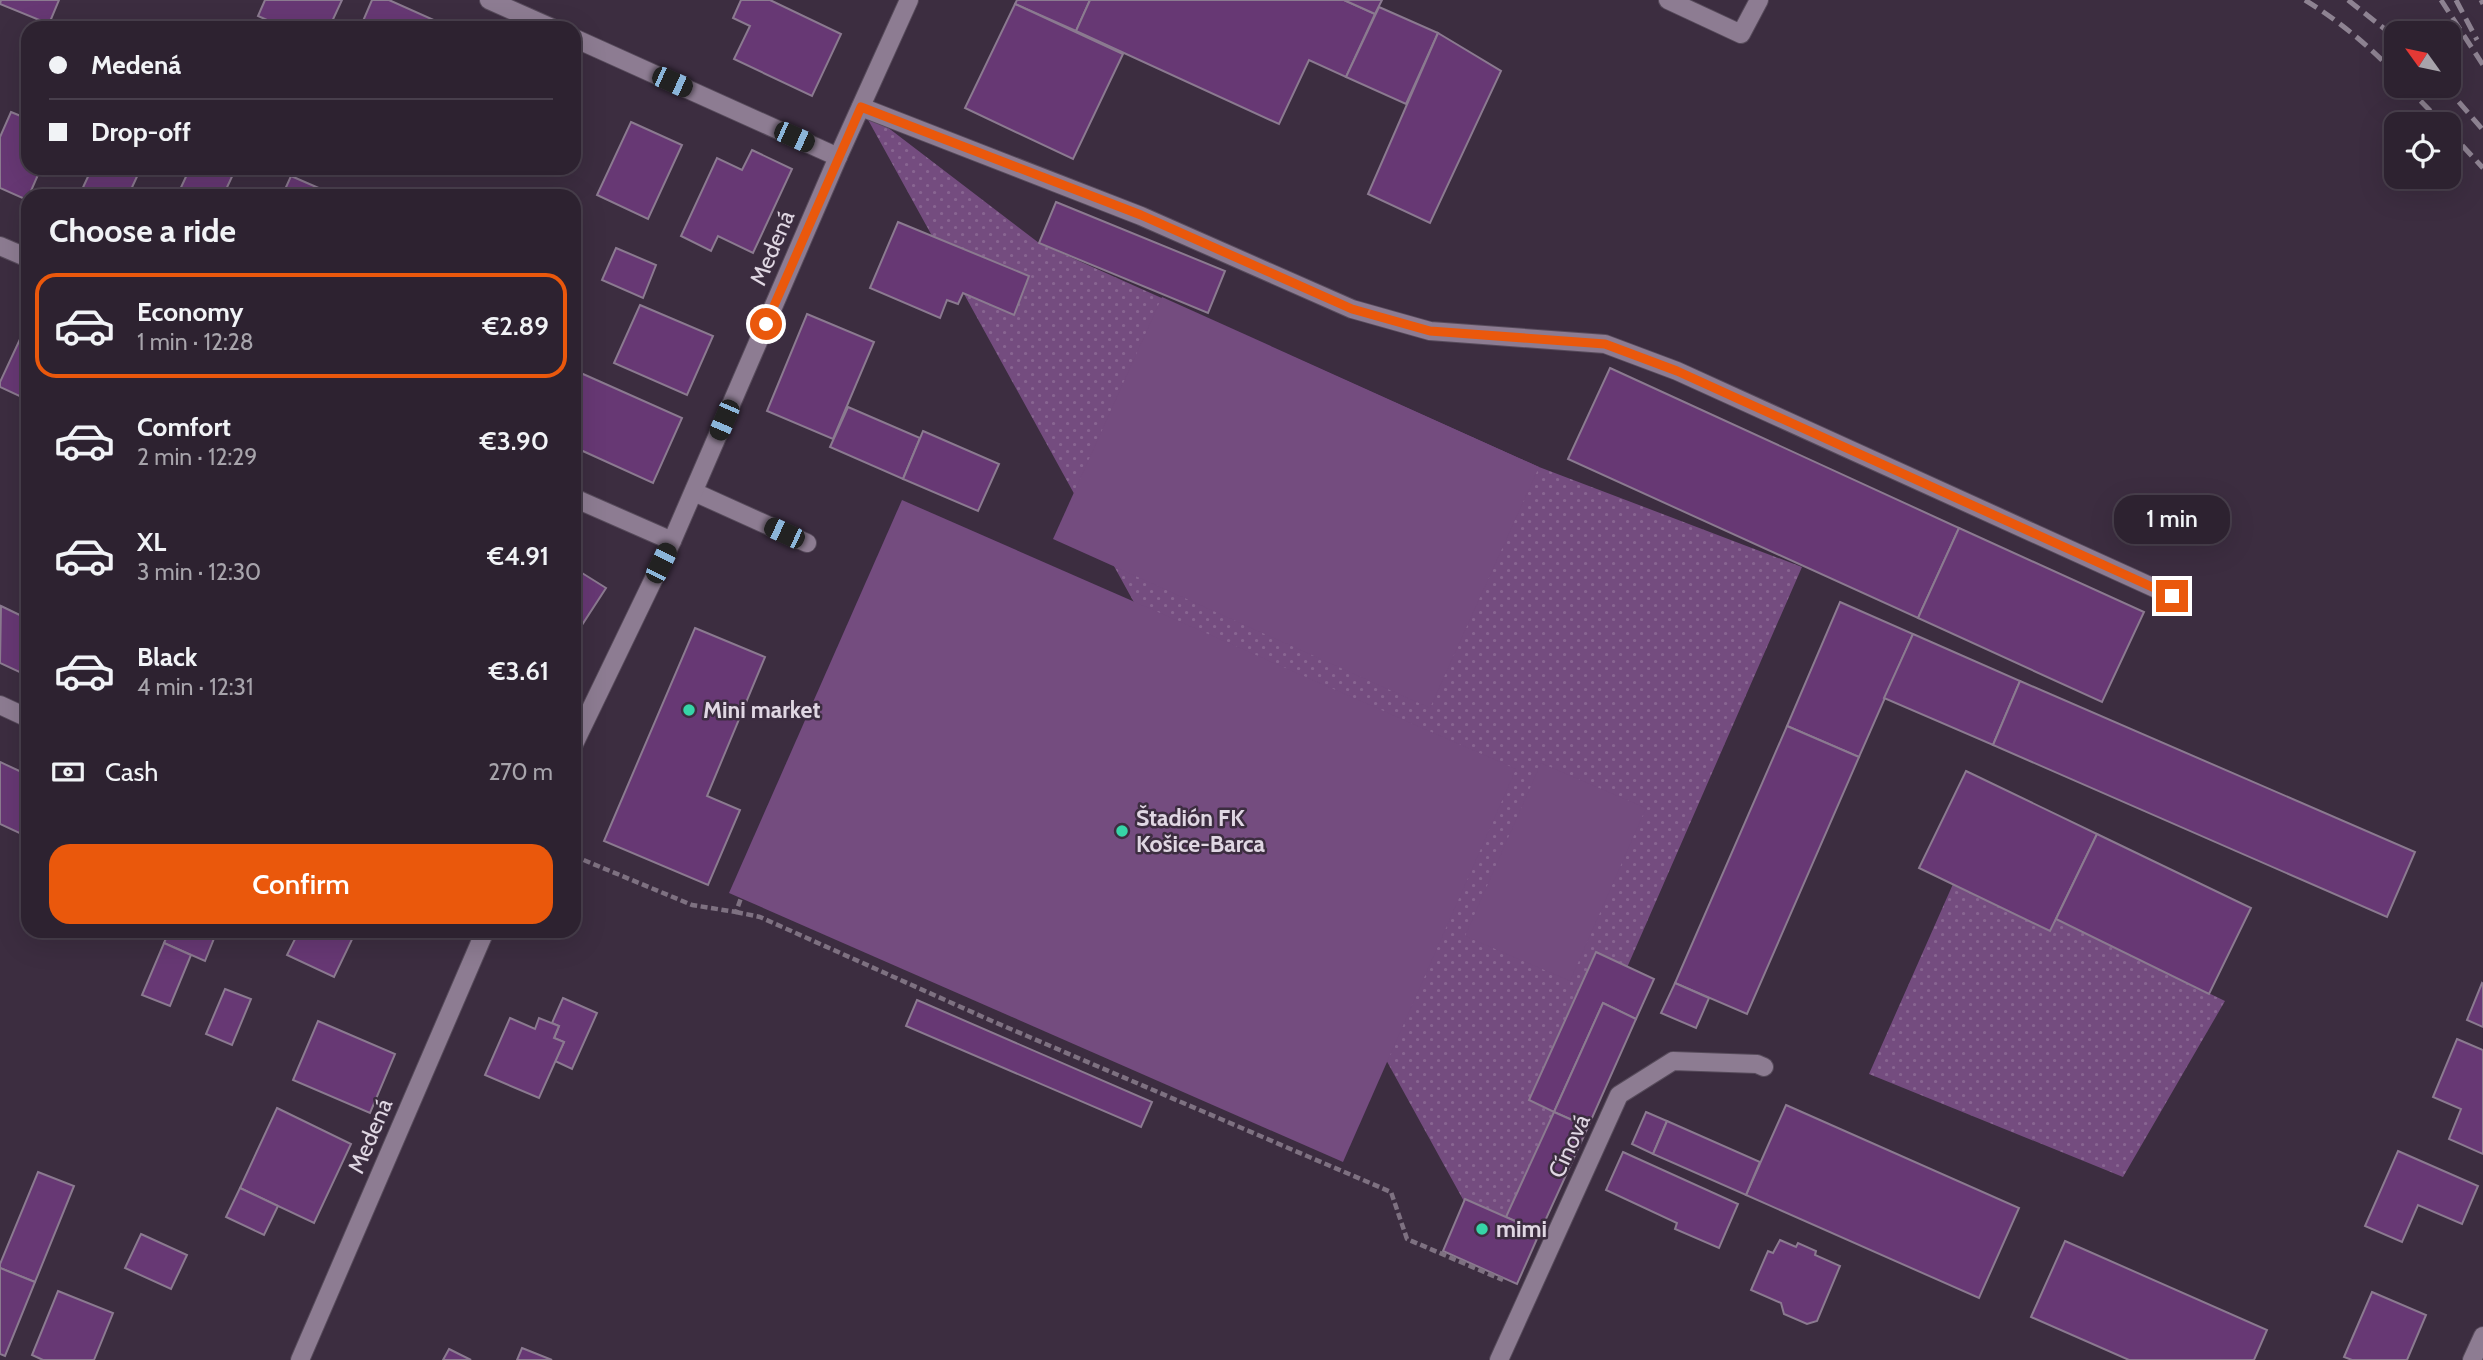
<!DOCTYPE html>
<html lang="en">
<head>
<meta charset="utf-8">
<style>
  body { margin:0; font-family:Cabin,sans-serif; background:#352a38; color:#f1f3f6; height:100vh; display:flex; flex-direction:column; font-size:26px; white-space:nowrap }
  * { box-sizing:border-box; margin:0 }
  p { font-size:23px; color:#a7a4ab }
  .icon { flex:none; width:38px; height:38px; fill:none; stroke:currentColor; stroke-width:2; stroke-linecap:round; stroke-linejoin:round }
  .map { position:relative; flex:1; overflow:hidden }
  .panel { position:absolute; left:21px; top:189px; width:560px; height:749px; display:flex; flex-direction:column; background:#2d2230; border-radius:21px; box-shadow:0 7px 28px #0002,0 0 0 2px #483f4c }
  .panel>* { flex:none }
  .top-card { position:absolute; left:21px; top:21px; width:560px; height:154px; border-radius:21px; box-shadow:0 7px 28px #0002,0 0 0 2px #483f4c; display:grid; align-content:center; height:154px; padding:0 28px; background:#2d2230 }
  .needle { width:46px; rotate:303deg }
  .tools { position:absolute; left:2384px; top:21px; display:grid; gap:14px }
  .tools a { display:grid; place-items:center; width:77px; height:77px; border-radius:14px; background:#2d2230; box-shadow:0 7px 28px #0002,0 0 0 2px #483f4c; font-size:35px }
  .end { position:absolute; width:32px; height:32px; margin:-16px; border:9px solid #ea580c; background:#fff; box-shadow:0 0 0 4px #fff }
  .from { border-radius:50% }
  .bubble { position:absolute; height:49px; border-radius:21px; background:#2d2230; box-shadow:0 7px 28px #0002,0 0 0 2px #483f4c; font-size:23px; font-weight:600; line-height:49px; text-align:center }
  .car { position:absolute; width:21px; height:42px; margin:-21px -10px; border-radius:9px; box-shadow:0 0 5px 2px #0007; background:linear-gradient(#222 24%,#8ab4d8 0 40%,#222 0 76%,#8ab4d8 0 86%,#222 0) }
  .top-card b { display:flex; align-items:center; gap:24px; height:66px; font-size:26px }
  .top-card b+b { border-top:2px solid #483f4c }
  .top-card i { width:18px; height:18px; background:#f1f3f6 }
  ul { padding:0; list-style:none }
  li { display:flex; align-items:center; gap:21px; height:105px; margin:0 14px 10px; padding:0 14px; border:4px solid transparent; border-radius:21px }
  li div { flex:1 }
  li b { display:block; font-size:26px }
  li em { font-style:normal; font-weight:600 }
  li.active { border-color:#ea580c }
  li>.icon { width:63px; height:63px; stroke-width:1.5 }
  h2 { padding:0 28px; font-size:32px; line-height:84px }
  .pay { display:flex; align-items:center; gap:18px; height:77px; padding:0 28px; font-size:26px }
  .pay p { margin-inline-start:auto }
  .button { display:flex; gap:14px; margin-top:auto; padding:14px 28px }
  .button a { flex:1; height:80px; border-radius:21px; background:#ea580c; color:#fff; font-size:28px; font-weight:600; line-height:80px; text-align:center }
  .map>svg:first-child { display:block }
  .grass { fill:url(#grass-dots) }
  .garden { fill:#744c7f }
  .building { fill:#673874; stroke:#8b7a90; stroke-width:2 }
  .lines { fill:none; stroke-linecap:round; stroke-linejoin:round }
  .lane-casing { stroke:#574b5b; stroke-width:20 }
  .street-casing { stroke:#574b5b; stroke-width:20 }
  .path { stroke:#7e7181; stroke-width:4.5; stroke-dasharray:7 3.5; stroke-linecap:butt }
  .lane { stroke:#8d7c92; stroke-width:18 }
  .street { stroke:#8d7c92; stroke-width:18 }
  .rail { stroke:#8e8392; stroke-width:5; stroke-dasharray:14 7; stroke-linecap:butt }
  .route { stroke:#ea580c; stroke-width:9 }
  .poi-dot { fill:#36d4a7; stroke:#3c2d40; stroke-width:2.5 }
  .labels { text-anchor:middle; stroke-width:5; stroke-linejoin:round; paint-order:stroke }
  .street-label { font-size:23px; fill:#e0d7e3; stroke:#3c2d40 }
  .poi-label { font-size:23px; font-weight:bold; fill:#e0d7e3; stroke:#3c2d40; text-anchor:start }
</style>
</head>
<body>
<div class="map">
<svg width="2483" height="1360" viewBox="0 0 2483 1360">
  <defs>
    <pattern id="grass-dots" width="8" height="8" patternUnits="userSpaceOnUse" patternTransform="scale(1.75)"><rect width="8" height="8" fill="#744c7f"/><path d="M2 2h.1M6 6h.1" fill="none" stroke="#886591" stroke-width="1.8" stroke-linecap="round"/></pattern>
  </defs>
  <rect width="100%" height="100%" fill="#3c2d40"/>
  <!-- grass -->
  <g class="grass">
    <polygon points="861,107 1039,243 1539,467 1802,567 1498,1263"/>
    <polygon points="1953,884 2050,931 2056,919 2225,1001 2123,1177 1869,1074"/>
  </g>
  <!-- garden -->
  <g class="garden">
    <polygon points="1162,297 1539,467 1430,708 1053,539"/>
    <polygon points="902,500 1516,769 1343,1162 729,893"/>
    <polygon points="1541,763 1646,808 1570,981 1465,936"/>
  </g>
  <!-- building -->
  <g class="building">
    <polygon points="1,0 59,0 49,24 0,4"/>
    <polygon points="265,0 342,0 329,28 285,28 258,16"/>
    <polygon points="372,0 389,0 445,25 444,28 360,28"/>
    <polygon points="741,0 770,0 841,34 812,96 734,59 750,26 733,18"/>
    <polygon points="1017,0 1090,0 1076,31 1015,4"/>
    <polygon points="1090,0 1344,0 1375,14 1346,77 1309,60 1279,124 1076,31"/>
    <polygon points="1344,0 1382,0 1375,14"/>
    <polygon points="1015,4 1123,54 1073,159 965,108"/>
    <polygon points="1379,7 1438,33 1406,104 1346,77"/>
    <polygon points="1438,33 1501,71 1430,223 1368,194"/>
    <polygon points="11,112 28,119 28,168 41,168 27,200 0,188 0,137"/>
    <polygon points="631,122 682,145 648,219 597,195"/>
    <polygon points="752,150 792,169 753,253 718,236 711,251 681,236 717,158 742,170"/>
    <polygon points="92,168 105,172 107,168 141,168 128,196 79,196"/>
    <polygon points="190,168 236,168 223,196 177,196"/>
    <polygon points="291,176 328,192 326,196 282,196"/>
    <polygon points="1056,202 1225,271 1208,313 1039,243"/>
    <polygon points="898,222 1029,276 1014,315 963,293 958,304 947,300 940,318 870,288"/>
    <polygon points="616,248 656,265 643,298 602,280"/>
    <polygon points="640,305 713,336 687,395 614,363"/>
    <polygon points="807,314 874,342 833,439 767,411"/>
    <polygon points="28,322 28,400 0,387 0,382"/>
    <polygon points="1610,368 1959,528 1918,618 1568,459"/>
    <polygon points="574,370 682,418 653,483 574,447"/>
    <polygon points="848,407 920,438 903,479 830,447"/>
    <polygon points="923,431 999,464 978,511 903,479"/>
    <polygon points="1959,528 2144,612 2102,702 1918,618"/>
    <polygon points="574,568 606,588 580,628 574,626"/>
    <polygon points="1840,602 1913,634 1859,757 1787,726"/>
    <polygon points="1,606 28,619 28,676 0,663"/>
    <polygon points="695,628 765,657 707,796 740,810 708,885 604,841"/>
    <polygon points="1913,634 2020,681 1993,745 1884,698"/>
    <polygon points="2020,681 2415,852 2387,917 1993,745"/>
    <polygon points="1787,726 1859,757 1747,1014 1675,983"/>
    <polygon points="0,762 28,775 28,837 0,824"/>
    <polygon points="1966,771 2097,834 2050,931 1919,868"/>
    <polygon points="2097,834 2251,908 2209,994 2056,919"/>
    <polygon points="169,931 217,931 205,961 164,943"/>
    <polygon points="299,931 356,931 334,977 287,955"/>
    <polygon points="164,943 191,955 170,1006 142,995"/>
    <polygon points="1596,952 1654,979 1636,1019 1603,1003 1554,1112 1529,1100"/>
    <polygon points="1675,983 1709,998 1696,1028 1661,1013"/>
    <polygon points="2482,983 2483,984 2483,1027 2467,1020"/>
    <polygon points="225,989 251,999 232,1045 206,1034"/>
    <polygon points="563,998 597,1013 572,1069 555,1061 564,1042 554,1038 559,1026 552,1023"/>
    <polygon points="917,1000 1152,1102 1141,1127 906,1026"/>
    <polygon points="1603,1003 1636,1019 1588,1127 1554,1112"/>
    <polygon points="510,1018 535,1029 539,1018 559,1026 554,1038 564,1042 539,1098 485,1075"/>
    <polygon points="318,1021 395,1054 370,1113 293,1080"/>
    <polygon points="2457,1039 2483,1050 2483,1154 2449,1139 2461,1109 2433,1097"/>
    <polygon points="1786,1105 2019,1208 1979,1298 1746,1195"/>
    <polygon points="277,1108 351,1144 314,1223 240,1188"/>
    <polygon points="1554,1112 1588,1127 1540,1232 1506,1217"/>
    <polygon points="1646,1112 1667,1121 1653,1154 1632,1144"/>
    <polygon points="1667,1121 1760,1162 1746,1195 1653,1154"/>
    <polygon points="2398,1151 2478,1186 2462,1224 2418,1205 2402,1242 2365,1226"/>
    <polygon points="1623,1152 1738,1204 1719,1248 1675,1229 1677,1223 1606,1190"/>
    <polygon points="38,1172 74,1186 35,1282 0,1268 0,1264"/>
    <polygon points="240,1188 278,1206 264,1235 226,1217"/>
    <polygon points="1465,1199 1540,1232 1517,1284 1443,1251"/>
    <polygon points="141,1234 187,1255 171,1289 125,1268"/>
    <polygon points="1780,1240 1796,1247 1798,1243 1816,1251 1815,1255 1840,1266 1817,1321 1807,1324 1784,1314 1781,1303 1751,1290 1768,1251 1773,1253"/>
    <polygon points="2065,1241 2267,1330 2254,1360 2129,1360 2031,1317"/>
    <polygon points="0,1268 35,1282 5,1356 0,1354"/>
    <polygon points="58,1291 113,1313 94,1360 43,1360 32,1355"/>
    <polygon points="2372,1292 2426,1315 2407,1360 2352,1360 2344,1357"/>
    <polygon points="522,1348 552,1360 517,1360"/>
    <polygon points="449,1349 471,1360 443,1360"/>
  </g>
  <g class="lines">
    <!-- lane casing -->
    <g class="lane-casing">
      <g id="lane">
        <polyline points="1668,0 1741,34 1759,0"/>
        <polyline points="861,107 1141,216 1352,309 1430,331 1605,344 1677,371 2172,596"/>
        <polyline points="694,492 807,543"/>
      </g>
    </g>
    <!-- street casing -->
    <g class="street-casing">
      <g id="street">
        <polyline points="489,0 552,28"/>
        <polyline points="574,38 838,157"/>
        <polyline points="0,246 28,258"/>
        <polyline points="574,498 672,541"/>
        <polyline points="0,705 28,718"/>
        <polyline points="574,744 672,541 838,157 909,0"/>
        <polyline points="300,1360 485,931"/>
        <polyline points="1499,1360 1619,1095 1673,1061 1757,1064 1764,1067"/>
        <polyline points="2472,1360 2483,1336"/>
      </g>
    </g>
    <!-- path -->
    <g class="path">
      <polyline points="574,856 692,905 736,912 741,898"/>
      <polyline points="736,912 760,917 992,1021 1391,1192 1407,1239 1503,1280"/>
    </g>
    <!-- lane -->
    <use href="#lane" class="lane"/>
    <!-- street -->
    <use href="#street" class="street"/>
    <!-- rail -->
    <g class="rail">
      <path d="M2305 0C2339 21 2368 45 2396 74"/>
      <polyline points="2348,0 2396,38"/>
      <polyline points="2441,0 2483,65"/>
      <polyline points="2456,0 2477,40"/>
      <polyline points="2481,0 2483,4"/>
      <polyline points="2406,86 2443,124"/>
      <polyline points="2445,86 2483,130"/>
      <polyline points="2448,130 2483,168"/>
    </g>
  </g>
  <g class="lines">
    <!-- route -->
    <polyline class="route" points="766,324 861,107 1141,215 1352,309 1430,331 1605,344 1677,371 2172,596"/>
  </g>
  <!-- markers -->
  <g class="poi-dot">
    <circle cx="689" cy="710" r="7"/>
    <circle cx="1122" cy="831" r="7"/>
    <circle cx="1482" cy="1229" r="7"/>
  </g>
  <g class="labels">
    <!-- street labels -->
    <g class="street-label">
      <text transform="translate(772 248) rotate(-67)" y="8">Medená</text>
      <text transform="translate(370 1136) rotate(-67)" y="8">Medená</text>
      <text transform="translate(1569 1146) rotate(-65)" y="8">Cínová</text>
    </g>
    <!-- poi labels -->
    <g class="poi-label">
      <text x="703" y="718">Mini market</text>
      <text x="1136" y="826">Štadión FK<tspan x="1136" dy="26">Košice-Barca</tspan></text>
      <text x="1496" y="1237">mimi</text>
    </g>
  </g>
</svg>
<div class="tools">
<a><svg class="needle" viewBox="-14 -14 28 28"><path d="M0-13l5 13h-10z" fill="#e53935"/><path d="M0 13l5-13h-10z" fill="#a7a4ab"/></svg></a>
<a><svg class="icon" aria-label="locate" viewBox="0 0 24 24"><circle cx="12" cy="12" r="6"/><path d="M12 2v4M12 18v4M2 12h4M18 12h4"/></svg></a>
</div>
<i class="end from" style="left:766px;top:324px"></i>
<i class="end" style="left:2172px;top:596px"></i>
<div class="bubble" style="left:2114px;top:495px;width:116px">1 min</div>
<i class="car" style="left:672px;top:82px;rotate:114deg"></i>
<i class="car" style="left:794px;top:137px;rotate:114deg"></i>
<i class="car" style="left:724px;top:420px;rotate:203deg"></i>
<i class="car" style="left:784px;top:533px;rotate:295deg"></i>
<i class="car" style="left:661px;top:563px;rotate:26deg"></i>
<div class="top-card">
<b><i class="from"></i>Medená</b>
<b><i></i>Drop-off</b>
</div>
<section class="panel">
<h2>Choose a ride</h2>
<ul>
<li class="active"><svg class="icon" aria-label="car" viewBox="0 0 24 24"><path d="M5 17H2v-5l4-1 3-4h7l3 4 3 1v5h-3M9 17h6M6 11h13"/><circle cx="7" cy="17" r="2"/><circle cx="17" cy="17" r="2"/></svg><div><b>Economy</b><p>1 min · 12:28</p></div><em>€2.89</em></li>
<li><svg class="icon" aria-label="car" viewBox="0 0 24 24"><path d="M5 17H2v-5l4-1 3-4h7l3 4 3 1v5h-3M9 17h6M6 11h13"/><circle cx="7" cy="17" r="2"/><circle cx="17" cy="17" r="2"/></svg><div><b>Comfort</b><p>2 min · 12:29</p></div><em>€3.90</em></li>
<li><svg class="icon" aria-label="car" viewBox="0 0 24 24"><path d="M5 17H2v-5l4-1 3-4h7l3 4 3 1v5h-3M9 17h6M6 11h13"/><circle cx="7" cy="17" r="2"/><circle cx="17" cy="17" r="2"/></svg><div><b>XL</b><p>3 min · 12:30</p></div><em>€4.91</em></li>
<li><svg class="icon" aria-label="car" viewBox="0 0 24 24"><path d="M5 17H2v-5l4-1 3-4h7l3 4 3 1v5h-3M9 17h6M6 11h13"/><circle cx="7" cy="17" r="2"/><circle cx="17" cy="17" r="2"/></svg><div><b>Black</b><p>4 min · 12:31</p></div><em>€3.61</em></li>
</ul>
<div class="pay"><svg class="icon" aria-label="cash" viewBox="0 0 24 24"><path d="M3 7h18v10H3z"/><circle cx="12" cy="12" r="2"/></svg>Cash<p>270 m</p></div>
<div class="button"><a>Confirm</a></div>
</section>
</div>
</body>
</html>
